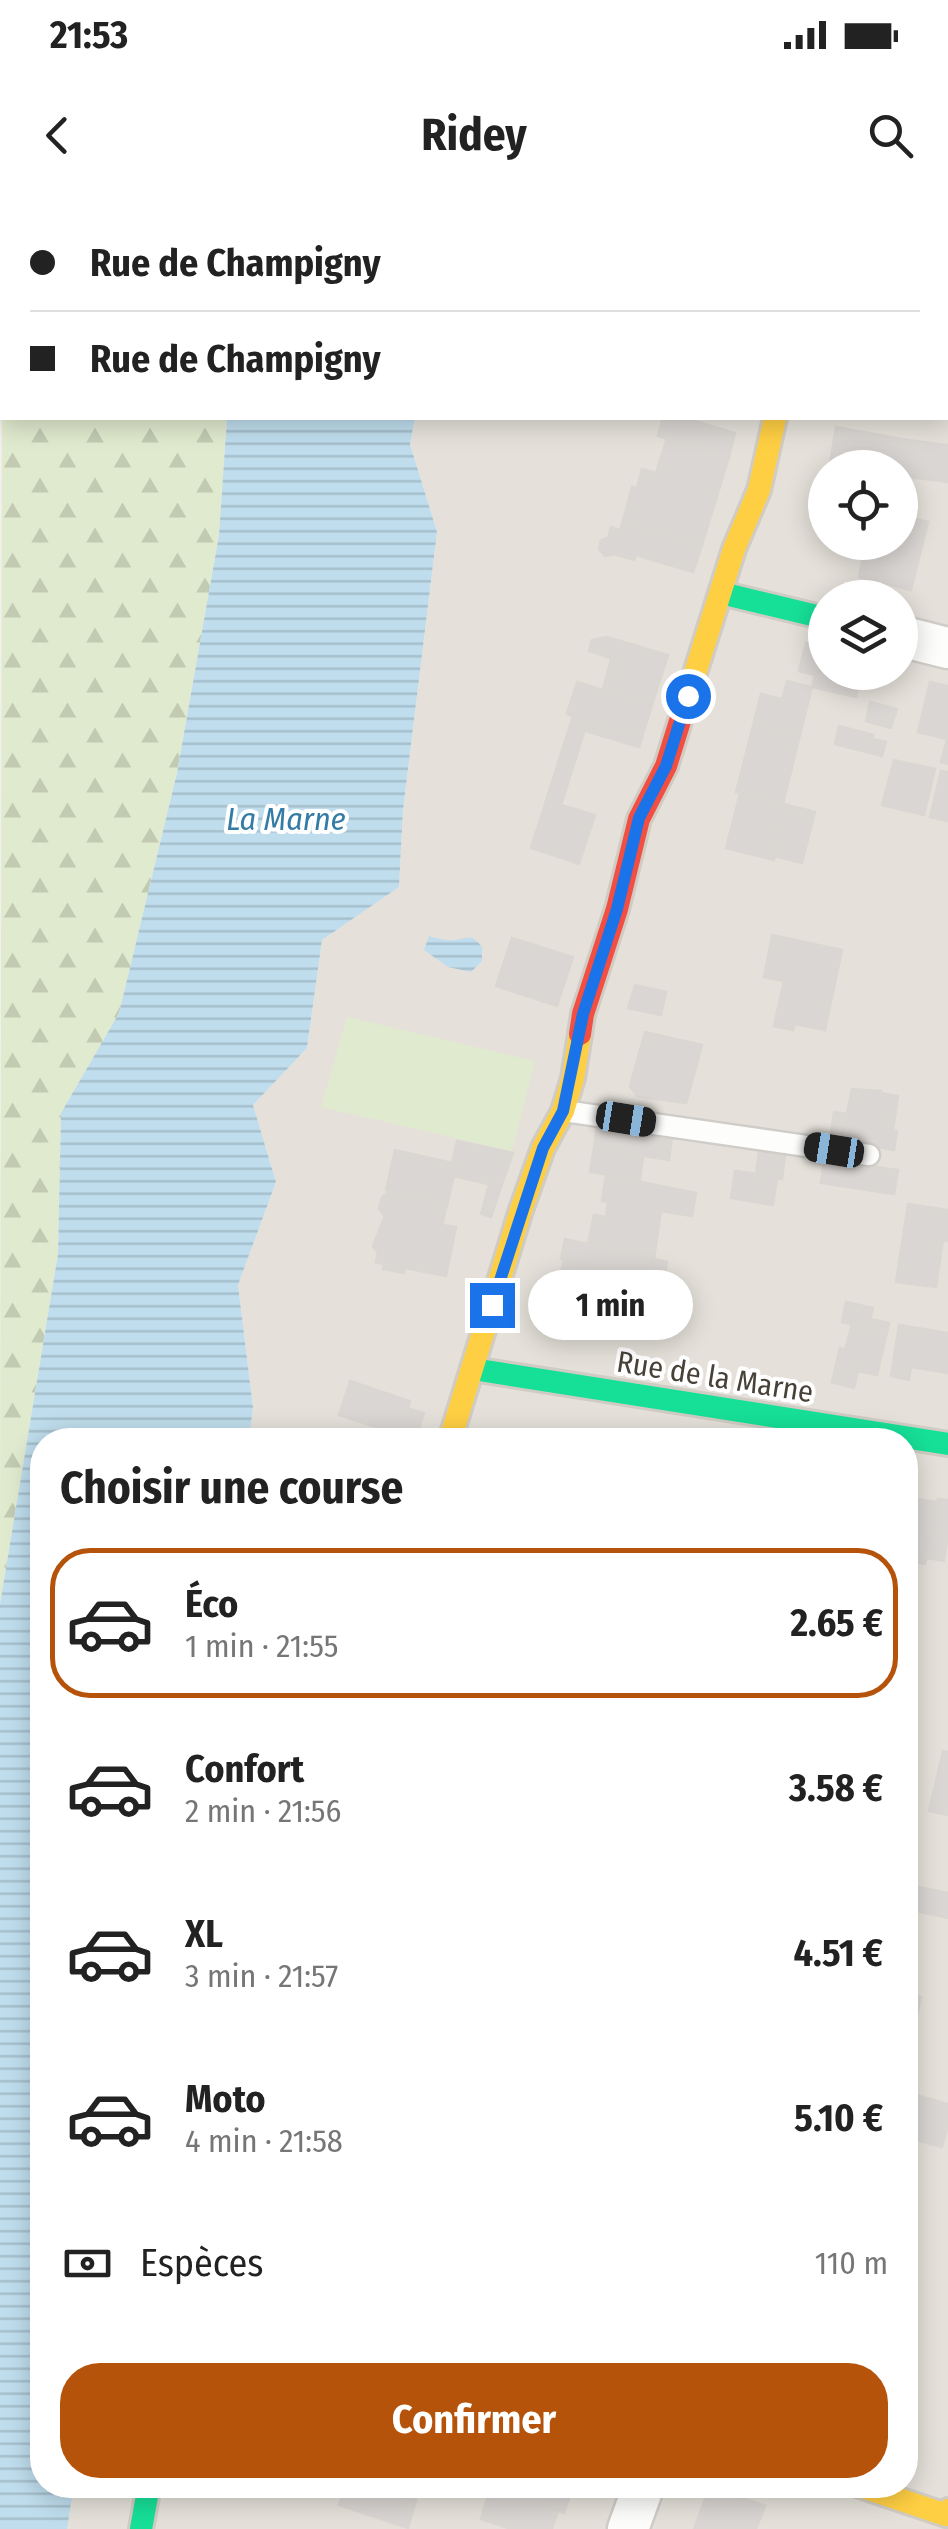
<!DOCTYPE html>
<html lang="fr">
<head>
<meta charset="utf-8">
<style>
  body { margin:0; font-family:"Fira Sans Condensed",sans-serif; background:#f6f6f6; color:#222; height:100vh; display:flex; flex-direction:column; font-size:38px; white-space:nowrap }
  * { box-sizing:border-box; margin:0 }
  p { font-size:32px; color:#767676 }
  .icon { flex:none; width:55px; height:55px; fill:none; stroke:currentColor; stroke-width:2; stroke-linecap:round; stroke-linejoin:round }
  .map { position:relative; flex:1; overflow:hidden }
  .side { position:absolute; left:30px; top:1228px; width:888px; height:1070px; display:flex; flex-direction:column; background:#fff; border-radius:40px; box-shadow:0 5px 25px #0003 }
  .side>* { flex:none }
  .guide { position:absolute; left:0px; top:0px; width:950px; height:220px; box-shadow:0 5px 25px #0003; display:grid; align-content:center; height:220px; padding:0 30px; background:#fff }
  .controls { position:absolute; left:808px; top:250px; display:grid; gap:20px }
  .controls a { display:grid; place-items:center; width:110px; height:110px; border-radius:50%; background:#fff; box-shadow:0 5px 25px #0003; font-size:50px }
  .end { position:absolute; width:45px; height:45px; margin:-22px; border:12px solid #1a73e8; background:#fff; box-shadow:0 0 0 5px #fff }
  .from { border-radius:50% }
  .bubble { position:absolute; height:70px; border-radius:35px; background:#fff; box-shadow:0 5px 25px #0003; font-size:32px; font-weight:700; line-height:70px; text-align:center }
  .car { position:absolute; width:30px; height:60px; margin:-30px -15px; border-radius:12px; box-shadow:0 0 8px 2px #0007; background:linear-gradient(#222 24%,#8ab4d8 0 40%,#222 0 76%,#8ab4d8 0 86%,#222 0) }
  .guide b { display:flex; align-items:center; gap:35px; height:95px; font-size:38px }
  .guide b+b { border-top:2px solid #e0e0e0 }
  .guide i { width:25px; height:25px; background:#222 }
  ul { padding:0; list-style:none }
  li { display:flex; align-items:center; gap:30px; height:150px; margin:0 20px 15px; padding:0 10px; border:5px solid transparent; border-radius:40px }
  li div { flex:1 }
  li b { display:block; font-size:38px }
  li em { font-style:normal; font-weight:700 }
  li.active { border-color:#b45309 }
  li>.icon { width:90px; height:90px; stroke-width:1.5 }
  h2 { padding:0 30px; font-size:45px; line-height:120px }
  .pay { display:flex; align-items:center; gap:25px; height:110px; padding:0 30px; font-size:38px }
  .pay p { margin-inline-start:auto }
  .primary-button { display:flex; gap:20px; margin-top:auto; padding:20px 30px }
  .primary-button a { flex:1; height:115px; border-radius:40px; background:#b45309; color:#fff; font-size:40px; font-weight:700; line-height:115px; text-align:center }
  .status { display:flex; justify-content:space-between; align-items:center; height:70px; padding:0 50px; background:#fff; direction:ltr }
  .status svg { height:28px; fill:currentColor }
  header { display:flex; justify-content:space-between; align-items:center; height:130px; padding:0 30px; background:#fff; font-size:45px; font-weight:700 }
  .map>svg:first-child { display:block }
  .residential { fill:#e5e1da; fill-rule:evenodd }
  .grass { fill:#e0eace }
  .forest { fill:url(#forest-firs) }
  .water { fill:url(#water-rules) }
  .building { fill:#dad6d3; stroke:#dad6d2; stroke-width:2.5 }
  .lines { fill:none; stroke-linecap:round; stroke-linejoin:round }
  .lane-casing { stroke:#d0cdc9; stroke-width:25 }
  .street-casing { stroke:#d0cdc9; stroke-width:45 }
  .fast-casing { stroke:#d0ccc3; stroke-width:28 }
  .slow-casing { stroke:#d0ccc3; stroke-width:28 }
  .jam-casing { stroke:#d0ccc3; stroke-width:28 }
  .lane { stroke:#fdfdfc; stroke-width:20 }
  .street { stroke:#fdfdfc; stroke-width:40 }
  .fast { stroke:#16e098; stroke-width:22 }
  .slow { stroke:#ffcf43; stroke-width:22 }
  .jam { stroke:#f24e42; stroke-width:22 }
  .route { stroke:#1a73e8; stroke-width:12 }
  .labels { text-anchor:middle; stroke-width:8; stroke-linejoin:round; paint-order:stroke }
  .street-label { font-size:30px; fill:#474138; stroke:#fff }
  .water-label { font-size:32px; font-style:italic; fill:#347ca6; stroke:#fff }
</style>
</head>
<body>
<div class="status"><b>21:53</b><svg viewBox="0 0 49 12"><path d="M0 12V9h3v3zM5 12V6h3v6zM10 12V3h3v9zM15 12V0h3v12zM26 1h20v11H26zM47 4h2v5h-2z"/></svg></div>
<header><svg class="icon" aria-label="back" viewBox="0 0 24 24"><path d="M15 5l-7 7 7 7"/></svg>Ridey<svg class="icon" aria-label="search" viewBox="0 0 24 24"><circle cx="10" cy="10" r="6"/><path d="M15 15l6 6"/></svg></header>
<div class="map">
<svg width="948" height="2329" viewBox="0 0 948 2329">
  <defs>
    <pattern id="forest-firs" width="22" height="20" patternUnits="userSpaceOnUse" patternTransform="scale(2.5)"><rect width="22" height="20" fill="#e0eace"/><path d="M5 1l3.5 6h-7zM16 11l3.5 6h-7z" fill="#c2cab2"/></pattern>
    <pattern id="water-rules" width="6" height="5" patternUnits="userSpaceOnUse" patternTransform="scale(2.5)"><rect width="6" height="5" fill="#bfdded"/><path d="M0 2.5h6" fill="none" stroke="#a6bfcc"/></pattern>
  </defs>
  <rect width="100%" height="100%" fill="#f2efec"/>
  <!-- residential -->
  <path class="residential" d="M460 0H948V2329H67L74 2285H905V1240H249L253 1207 238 1085 276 982 253 905 307 848 322 740 399 687 403 610 437 332 410 244 415 218H948V2H460ZM825 268H900V342H825ZM825 398H900V472H825Z"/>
  <!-- grass -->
  <polygon class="grass" points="347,817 535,861 512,951 321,907"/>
  <!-- forest -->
  <polygon class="forest" points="2,165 2,218 227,218 219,335 177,573 119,813 61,913 58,1054 0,1404"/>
  <!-- water -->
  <g class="water">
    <polygon points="227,218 415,218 410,244 437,332 403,610 399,687 322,740 307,848 253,905 276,982 238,1085 253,1207 249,1240 42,1240 42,2285 74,2285 67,2329 0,2329 0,1404 58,1054 61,913 119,813 177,573 219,335"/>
    <path d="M429 736C436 738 446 741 454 740 468 738 472 733 482 747V761L471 772 448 767 424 750Z"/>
  </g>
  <!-- building -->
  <g class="building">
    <polygon points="663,218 685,218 735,233 729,257 658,236"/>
    <polygon points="836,227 907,240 901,276 900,268 830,264"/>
    <polygon points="667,238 729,257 702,345 623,321 632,287 637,288 642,269 656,273"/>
    <polygon points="907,240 948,245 948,282 901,276"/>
    <polygon points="900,315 928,322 911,390 859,377 866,342 900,342"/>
    <polygon points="623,321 702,345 693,372 636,355 634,360 614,354 605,356 599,349 601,340 608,338 611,327 620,330"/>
    <polygon points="825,436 825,472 879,472 878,478 861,474 856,497 812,487"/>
    <polygon points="607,437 668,455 652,505 614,493 623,462 589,451 592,440"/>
    <polygon points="806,443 822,447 815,475 799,471"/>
    <polygon points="611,459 623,462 614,493 603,489"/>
    <polygon points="787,481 812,487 800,535 754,522 761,494 782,499"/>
    <polygon points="577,482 652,505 642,537 588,520 561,605 595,615 579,664 531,648 573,516 567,514"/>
    <polygon points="930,482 948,486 948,564 941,562 947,539 918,532"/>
    <polygon points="870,502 897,509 891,528 866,521"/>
    <polygon points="588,520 642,537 639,547 585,531"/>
    <polygon points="754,522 800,535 783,604 736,592"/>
    <polygon points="839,526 873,535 872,539 886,542 882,556 835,544"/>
    <polygon points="894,560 935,569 924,615 882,605"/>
    <polygon points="941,571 948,572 948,621 930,617"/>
    <polygon points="740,593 788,605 774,660 726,648"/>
    <polygon points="788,605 815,612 802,663 775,656"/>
    <polygon points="772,735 842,750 825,830 795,824 793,830 774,826 784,781 764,777"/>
    <polygon points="512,738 573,757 557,806 496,786"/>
    <polygon points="635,785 666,792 661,815 628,808"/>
    <polygon points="645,832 702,845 686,903 637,896 630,886"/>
    <polygon points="852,889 881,891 881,893 898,896 893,930 897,931 894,950 841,941"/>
    <polygon points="834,912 846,914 842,935 831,933"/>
    <polygon points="597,926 672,937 669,960 594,948"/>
    <polygon points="457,941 513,953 501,987 454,976 447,1005 386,990 395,950 452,963"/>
    <polygon points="594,948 643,956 640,980 590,972"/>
    <polygon points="759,951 785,955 782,979 756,974"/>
    <polygon points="824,960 898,970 894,994 821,983"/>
    <polygon points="735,971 759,974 755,1002 731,998"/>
    <polygon points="759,974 777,978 773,1005 755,1002"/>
    <polygon points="606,975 696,993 692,1016 661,1011 654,1059 588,1044 594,1015 606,1017 608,1002 602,1001"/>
    <polygon points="489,985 501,987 491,1017 481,1014"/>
    <polygon points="390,991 447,1005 442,1025 456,1027 446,1076 405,1068 404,1073 383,1069 384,1064 376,1062 378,1053 373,1046 385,1016 379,1009 382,997"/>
    <polygon points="908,1004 948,1010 948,1041 943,1040 936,1087 896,1082"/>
    <polygon points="565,1039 625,1052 620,1073 561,1059"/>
    <polygon points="625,1052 667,1062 665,1076 643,1072 641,1077 620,1073"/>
    <polygon points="564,1060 641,1077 628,1132 571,1120 581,1077 561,1073"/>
    <polygon points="846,1102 873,1108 868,1128 842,1122"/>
    <polygon points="870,1119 889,1123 877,1175 858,1171"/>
    <polygon points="852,1124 868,1128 854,1188 832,1182 840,1148 845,1150"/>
    <polygon points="899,1125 948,1133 948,1173 911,1167 909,1180 891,1176"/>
    <polygon points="350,1181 410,1201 408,1208 424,1213 415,1240 339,1215"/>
    <polygon points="905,1297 937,1302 925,1364 905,1360"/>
    <polygon points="938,1299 948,1300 948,1335 944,1361 927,1358"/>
    <polygon points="943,1551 948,1552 948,1615 929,1611"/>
    <polygon points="905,1684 948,1693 948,1718 917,1711 918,1706 905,1703"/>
    <polygon points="905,1793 921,1797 910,1848 905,1847"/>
    <polygon points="905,1892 948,1904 948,1925 942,1947 905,1937"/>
    <polygon points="346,2285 371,2285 416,2300 408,2328 339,2305"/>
    <polygon points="485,2285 557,2285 549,2308 558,2311 552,2329 511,2329 481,2319 490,2289"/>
    <polygon points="557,2285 572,2289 564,2313 549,2308"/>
    <polygon points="710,2286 765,2306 756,2329 694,2329"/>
  </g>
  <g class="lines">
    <!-- lane casing -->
    <g class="lane-casing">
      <polyline id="lane" points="564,911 869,955"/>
    </g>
    <!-- street casing -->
    <g class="street-casing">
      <g id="street">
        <polyline points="900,436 948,448"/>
        <polyline points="628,2329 644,2285"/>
      </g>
    </g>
    <!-- fast casing -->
    <g class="fast-casing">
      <g id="fast">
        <polyline points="779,0 779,2"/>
        <polyline points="721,393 825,418"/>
        <polyline points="473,1169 948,1244"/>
        <polyline points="141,2329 149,2285"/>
      </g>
    </g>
    <!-- slow casing -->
    <g class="slow-casing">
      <g id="slow">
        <polyline points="685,505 734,349 759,290 775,218"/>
        <polyline points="450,1240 521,1010 543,948 563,911 573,878 580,834"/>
        <polyline points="857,2285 946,2315 948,2310"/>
      </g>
    </g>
    <!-- jam casing -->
    <g class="jam-casing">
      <polyline id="jam" points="580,834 583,814 617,709 639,619 666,566 685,505"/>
    </g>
    <!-- lane -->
    <use href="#lane" class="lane"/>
    <!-- street -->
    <use href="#street" class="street"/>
    <!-- fast -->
    <use href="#fast" class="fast"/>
    <!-- slow -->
    <use href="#slow" class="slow"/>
    <!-- jam -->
    <use href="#jam" class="jam"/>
  </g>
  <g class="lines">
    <!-- route -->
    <polyline class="route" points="492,1105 543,948 563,911 583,814 617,709 639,618 666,566 688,496"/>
  </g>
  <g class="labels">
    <!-- street labels -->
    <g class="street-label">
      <text transform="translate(715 1177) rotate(9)" y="10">Rue de la Marne</text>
    </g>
    <!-- water labels -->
    <g class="water-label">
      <text x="286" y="630">La Marne</text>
    </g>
  </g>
</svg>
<div class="controls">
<a><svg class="icon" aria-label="locate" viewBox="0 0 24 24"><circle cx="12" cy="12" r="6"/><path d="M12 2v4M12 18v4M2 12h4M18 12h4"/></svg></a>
<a><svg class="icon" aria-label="layers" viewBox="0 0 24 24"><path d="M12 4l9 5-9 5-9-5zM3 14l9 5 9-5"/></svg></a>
</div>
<i class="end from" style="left:688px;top:496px"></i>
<i class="end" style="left:492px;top:1105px"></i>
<div class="bubble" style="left:528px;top:1070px;width:165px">1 min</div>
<i class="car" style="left:626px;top:919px;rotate:99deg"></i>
<i class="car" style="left:834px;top:950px;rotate:279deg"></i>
<div class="guide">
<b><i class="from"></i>Rue de Champigny</b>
<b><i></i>Rue de Champigny</b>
</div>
<section class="side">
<h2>Choisir une course</h2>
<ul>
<li class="active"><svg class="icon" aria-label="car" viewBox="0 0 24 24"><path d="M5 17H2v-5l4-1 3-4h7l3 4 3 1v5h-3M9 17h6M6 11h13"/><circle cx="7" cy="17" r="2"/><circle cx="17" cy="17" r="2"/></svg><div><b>Éco</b><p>1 min · 21:55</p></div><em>2.65 €</em></li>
<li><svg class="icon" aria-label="car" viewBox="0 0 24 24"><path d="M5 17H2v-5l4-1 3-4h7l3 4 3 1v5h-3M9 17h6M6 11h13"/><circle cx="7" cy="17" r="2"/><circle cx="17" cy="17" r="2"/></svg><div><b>Confort</b><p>2 min · 21:56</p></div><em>3.58 €</em></li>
<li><svg class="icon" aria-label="car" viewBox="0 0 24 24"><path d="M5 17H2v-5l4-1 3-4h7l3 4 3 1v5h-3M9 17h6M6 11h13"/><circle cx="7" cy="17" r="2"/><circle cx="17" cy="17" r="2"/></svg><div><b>XL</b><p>3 min · 21:57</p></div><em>4.51 €</em></li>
<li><svg class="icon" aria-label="car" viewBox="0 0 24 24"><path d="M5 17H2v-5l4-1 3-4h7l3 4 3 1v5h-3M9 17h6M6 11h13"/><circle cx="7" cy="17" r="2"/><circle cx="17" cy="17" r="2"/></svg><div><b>Moto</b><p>4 min · 21:58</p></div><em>5.10 €</em></li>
</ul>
<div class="pay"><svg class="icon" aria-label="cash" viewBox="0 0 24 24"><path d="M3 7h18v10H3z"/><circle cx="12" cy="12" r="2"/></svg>Espèces<p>110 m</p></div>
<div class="primary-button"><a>Confirmer</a></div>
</section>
</div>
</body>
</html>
